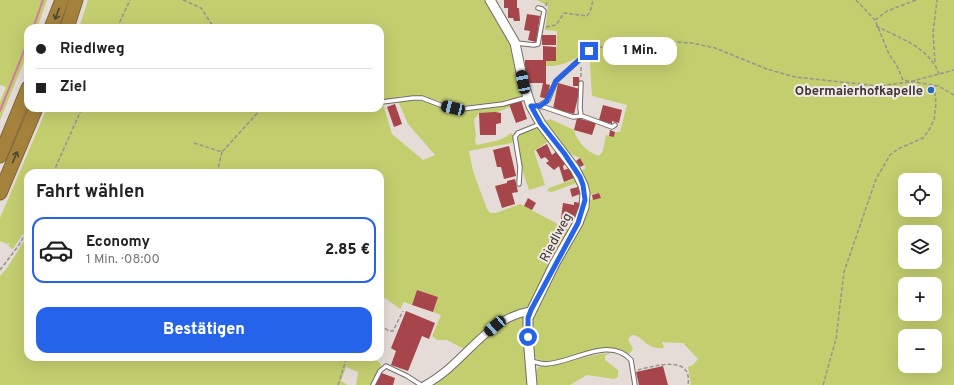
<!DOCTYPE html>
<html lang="de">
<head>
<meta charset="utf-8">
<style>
  body { margin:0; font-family:Overpass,sans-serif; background:#f6f6f6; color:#202124; height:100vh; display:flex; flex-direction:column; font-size:15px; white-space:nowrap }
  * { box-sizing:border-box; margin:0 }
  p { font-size:13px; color:#757577 }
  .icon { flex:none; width:22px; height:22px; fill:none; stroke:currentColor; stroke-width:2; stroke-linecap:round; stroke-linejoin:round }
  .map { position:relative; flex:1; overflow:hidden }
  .sheet { position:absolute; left:24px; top:169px; width:360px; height:192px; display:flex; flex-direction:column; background:#fff; border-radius:12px; box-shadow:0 4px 16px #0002 }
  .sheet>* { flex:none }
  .hud { position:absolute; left:24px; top:24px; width:360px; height:88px; border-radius:12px; box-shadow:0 4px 16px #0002; display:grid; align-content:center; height:88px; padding:0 12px; background:#fff }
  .buttons { position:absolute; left:898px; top:173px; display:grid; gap:8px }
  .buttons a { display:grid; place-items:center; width:44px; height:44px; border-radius:8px; background:#fff; box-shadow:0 4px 16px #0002; font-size:20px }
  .end { position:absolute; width:18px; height:18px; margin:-9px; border:5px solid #2563eb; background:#fff; box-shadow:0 0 0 2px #fff }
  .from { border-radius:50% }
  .bubble { position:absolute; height:28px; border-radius:12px; background:#fff; box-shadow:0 4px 16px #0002; font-size:13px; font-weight:800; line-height:28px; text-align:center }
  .car { position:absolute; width:12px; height:24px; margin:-12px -6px; border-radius:5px; box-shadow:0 0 3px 1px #0007; background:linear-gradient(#222 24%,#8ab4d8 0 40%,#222 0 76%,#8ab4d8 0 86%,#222 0) }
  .hud b { display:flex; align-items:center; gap:14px; height:38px; font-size:15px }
  .hud b+b { border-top:1px solid #e0e0e0 }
  .hud i { width:10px; height:10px; background:#202124 }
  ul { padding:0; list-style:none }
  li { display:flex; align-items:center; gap:12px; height:66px; margin:0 8px 6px; padding:0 4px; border:2px solid transparent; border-radius:12px }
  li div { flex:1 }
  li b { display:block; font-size:15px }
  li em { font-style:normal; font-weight:800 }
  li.on { border-color:#2563eb }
  li>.icon { width:36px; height:36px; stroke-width:1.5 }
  h2 { padding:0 12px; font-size:18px; line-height:48px }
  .primary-button { display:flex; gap:8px; margin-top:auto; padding:8px 12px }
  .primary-button a { flex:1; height:46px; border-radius:12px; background:#2563eb; color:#fff; font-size:16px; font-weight:800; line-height:46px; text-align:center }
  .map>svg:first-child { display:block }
  .green { fill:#c3ce6f; fill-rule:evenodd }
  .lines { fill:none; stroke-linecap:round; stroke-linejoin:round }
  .stream { stroke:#d679aa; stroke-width:2 }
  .building { fill:#a6454a }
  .service-casing { stroke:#736b67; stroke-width:5.5 }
  .minor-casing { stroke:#736b67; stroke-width:9 }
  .tertiary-casing { stroke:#736b67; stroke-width:11 }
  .motorway-casing { stroke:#806739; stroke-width:15 }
  .path { stroke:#9a9391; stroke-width:1.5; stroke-dasharray:4 2; stroke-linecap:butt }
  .service { stroke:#fff; stroke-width:3.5 }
  .minor { stroke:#fff; stroke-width:7 }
  .tertiary { stroke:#fff; stroke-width:9 }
  .motorway { stroke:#a5823b; stroke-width:13 }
  .oneway { stroke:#4f4536 }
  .route { stroke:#2563eb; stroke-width:5 }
  .poi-dot { fill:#1f6aba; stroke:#f2e9e5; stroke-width:1.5 }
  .labels { text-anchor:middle; stroke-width:4; stroke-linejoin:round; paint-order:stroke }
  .poi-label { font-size:13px; font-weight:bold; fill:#3a3635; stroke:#f2e9e5; text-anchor:end }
  .street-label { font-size:13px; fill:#3a3635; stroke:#f2e9e5 }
</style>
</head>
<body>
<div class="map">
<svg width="954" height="385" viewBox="0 0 954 385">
  <rect width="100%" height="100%" fill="#e5dcd8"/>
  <!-- green -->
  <g class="green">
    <polygon points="0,0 47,0 37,28 28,28 28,52 0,120 0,102 6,87 0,85"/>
    <path d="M88 0H488L510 37 525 95 499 103 458 106 420 96H403L382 100 392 134 423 160 435 155 408 124 398 101H424L451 110 461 111 481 107 492 108 509 104 510 107 497 112V113H479L474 120 476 135 475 142 477 145C489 142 501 142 511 133L514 137 512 143 469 151 473 171 487 209 490 213H496L520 204 571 231 530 305 510 314 464 349 447 340H437L432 336 441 315 433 312 438 297 417 290 412 305 404 302 400 309 385 298 380 301V173H28V232L22 235 13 249 8 246 10 243 7 244 0 241V218L47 108H380V28H79Z"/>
    <path d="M537 0H954V385H691L688 367 693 365 698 359 683 343 662 342 664 348C645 350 644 336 632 335L628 339 633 349 629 354C601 332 555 376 533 356L530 322 588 200 601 198 599 193 588 195 579 172 586 168 580 158 568 153 543 122 550 119 574 130C577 142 587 152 599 156L603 151 606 135 614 137 615 132H620L627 105 592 96 589 49C577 59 562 67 546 66V61L556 60 557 31 545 30 548 6ZM905 180H935V210H905ZM905 232H935V262H905ZM905 284H935V314H905ZM905 336H935V366H905Z"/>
    <polygon points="538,128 550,140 534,151 545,185 529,190 523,172 517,140 522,133"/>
    <polygon points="577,178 581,193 576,183 552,192 547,191 549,188"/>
    <polygon points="28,235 28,357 371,357 380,363 381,366 372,385 356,385 358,372 346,367 341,381 348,385 0,385 0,276 7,268"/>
    <polygon points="523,316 525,319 530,385 429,385 505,321"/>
    <path d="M610 353 605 356V360L618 370V377L614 379 587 375 570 385H534V373L538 367C562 365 585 355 610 353Z"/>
  </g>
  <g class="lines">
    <!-- stream -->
    <g class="stream">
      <polyline points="33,28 43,0"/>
      <polyline points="0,111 28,41"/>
    </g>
  </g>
  <!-- building -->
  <g class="building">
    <polygon points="504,0 517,0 517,8 519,8 520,21 514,21 513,18 508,18 508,8 504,8"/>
    <polygon points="527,14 540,16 536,42 528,40 530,31 524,30"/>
    <rect x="542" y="35" width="14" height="10"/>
    <polygon points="543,46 556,47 556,61 546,61 546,84 550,85 547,99 540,97 543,83 525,83 525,60 543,60"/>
    <polygon points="573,77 579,77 580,86 573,86"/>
    <polygon points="558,83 580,89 574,114 553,109"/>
    <polygon points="932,86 934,93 929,94 927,88"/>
    <polygon points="521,100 527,119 516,123 509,104"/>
    <polygon points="395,104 402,124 394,127 387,107"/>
    <polygon points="603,105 622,110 619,123 612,121 612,124 599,120"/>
    <polygon points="495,112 501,113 501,123 496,124 496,135 480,135 479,113"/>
    <polygon points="577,118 596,123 592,135 574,130"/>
    <polygon points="610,130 615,132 614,137 609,136"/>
    <polygon points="547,144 552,155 557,151 568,161 563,166 564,170 570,168 574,178 564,182 559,166 554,170 546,163 549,161 545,157 541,159 536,150"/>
    <polygon points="509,146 516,176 504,179 501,167 497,167 493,150"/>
    <polygon points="580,158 584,165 580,167 576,161"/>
    <polygon points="515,179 518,192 512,193 515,204 502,208 495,186 507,183 507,181"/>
    <polygon points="578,187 580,194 572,197 570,189"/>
    <polygon points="599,193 601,198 593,200 592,195"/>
    <polygon points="528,198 536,203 532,210 524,206"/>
    <polygon points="574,202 581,203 580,214 576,213 575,221 561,219 563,203 574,205"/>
    <polygon points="417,290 438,297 433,312 412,305"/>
    <polygon points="406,311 435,323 429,339 422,336 408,371 391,365 396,351 391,348"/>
    <polygon points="663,366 668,385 639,385 636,372"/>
    <polygon points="379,372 395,378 393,385 374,385"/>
  </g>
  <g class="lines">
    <!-- service casing -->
    <g class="service-casing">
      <g id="service">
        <polyline points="516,43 534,45 538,44 544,11 542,9 538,8"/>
        <polyline points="382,102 413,98 422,98 443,106 462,109 503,104 528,97"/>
        <polyline points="532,105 544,107 573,117 582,116 612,127 615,125"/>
        <polyline points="540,105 548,100 556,81 589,51"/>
        <polyline points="581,116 580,108 581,83"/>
        <polyline points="519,184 520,167 515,137 518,133 540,124"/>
        <path d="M531 361C536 362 541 364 546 364 573 363 609 335 631 360L635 385"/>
        <polyline points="373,385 380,371 386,366 407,376 421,385"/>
      </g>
    </g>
    <!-- minor casing -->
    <g class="minor-casing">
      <path id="minor" d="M425 385C465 364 484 319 530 311"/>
    </g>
    <!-- tertiary casing -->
    <g class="tertiary-casing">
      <polyline id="tertiary" points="490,0 515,43 523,82 531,106 541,124 575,169 583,185 585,193 584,207 578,223 555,263 528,318 528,337 532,385"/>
    </g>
    <!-- motorway casing -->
    <g class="motorway-casing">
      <g id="motorway">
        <polyline points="51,28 62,0"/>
        <polyline points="67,28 76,0"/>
        <polyline points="0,156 28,88"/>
        <polyline points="0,193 36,108"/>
      </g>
    </g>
    <!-- path -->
    <g class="path">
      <polyline points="183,0 201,8 214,28"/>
      <polyline points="856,0 875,20 889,54 897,66 903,80 938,86 954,95"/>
      <polyline points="546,6 547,0"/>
      <polyline points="875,20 887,11 916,0"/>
      <path d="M876 26C900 38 930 48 939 74"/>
      <polyline points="546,27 556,25 564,13 587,16 590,12 593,0"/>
      <polyline points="117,28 130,0"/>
      <polyline points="594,48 660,41 692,43 715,48 767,69 795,77 879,86 909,82 954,70"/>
      <polyline points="935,62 933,33 937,0"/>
      <polyline points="581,67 581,79"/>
      <polyline points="312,108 319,111 348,108"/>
      <polyline points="194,143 222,152 262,108"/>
      <polyline points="53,173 82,108"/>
      <polyline points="217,173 222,152"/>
      <polyline points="0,270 19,245 28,229"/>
      <polyline points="380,325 389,331 393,331 403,311"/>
      <path d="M638 370C654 366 693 354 688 385"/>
      <polyline points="338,385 347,357"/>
      <polyline points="823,385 836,339 844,272 876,179 890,155 898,149 923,138 929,130 934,120 936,103 934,85"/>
    </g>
    <!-- service -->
    <use href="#service" class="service"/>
    <!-- minor -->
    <use href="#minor" class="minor"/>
    <!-- tertiary -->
    <use href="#tertiary" class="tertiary"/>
    <!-- motorway -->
    <use href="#motorway" class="motorway"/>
  </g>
  <!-- one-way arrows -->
  <defs><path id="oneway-shaft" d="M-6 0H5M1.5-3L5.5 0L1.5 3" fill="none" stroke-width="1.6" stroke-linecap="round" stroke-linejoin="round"/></defs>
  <g class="oneway">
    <use href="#oneway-shaft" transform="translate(57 14) rotate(110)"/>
    <use href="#oneway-shaft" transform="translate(15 157) rotate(-67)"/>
  </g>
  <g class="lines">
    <!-- route -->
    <polyline class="route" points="528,337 528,318 531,310 578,223 585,200 583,185 580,177 564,153 541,124 531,106 540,106 546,102 556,81 589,51"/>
  </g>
  <!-- markers -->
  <circle class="poi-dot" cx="931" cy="90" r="4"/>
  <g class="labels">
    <!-- poi labels -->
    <g class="poi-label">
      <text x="923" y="95">Obermaierhofkapelle</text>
    </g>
    <!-- street labels -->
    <g class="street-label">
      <text transform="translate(555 237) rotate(-62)" y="5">Riedlweg</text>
    </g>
  </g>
</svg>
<div class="buttons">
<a><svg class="icon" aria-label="locate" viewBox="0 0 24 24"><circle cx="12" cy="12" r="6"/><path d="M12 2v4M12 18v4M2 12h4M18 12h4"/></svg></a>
<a><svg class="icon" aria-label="layers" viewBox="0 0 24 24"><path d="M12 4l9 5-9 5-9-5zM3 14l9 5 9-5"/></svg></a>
<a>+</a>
<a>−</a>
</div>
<i class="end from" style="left:528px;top:337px"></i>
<i class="end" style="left:589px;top:51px"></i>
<div class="bubble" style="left:603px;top:37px;width:74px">1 Min.</div>
<i class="car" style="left:523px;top:82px;rotate:349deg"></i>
<i class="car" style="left:453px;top:108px;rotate:283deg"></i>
<i class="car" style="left:495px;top:326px;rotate:229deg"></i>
<div class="hud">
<b><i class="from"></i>Riedlweg</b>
<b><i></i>Ziel</b>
</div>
<section class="sheet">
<h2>Fahrt wählen</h2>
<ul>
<li class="on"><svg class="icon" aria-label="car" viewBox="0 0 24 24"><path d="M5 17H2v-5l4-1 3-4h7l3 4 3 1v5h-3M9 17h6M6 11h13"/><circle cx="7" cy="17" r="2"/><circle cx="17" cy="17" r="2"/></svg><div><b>Economy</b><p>1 Min. · 08:00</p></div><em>2.85 €</em></li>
</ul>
<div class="primary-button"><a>Bestätigen</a></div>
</section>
</div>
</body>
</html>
